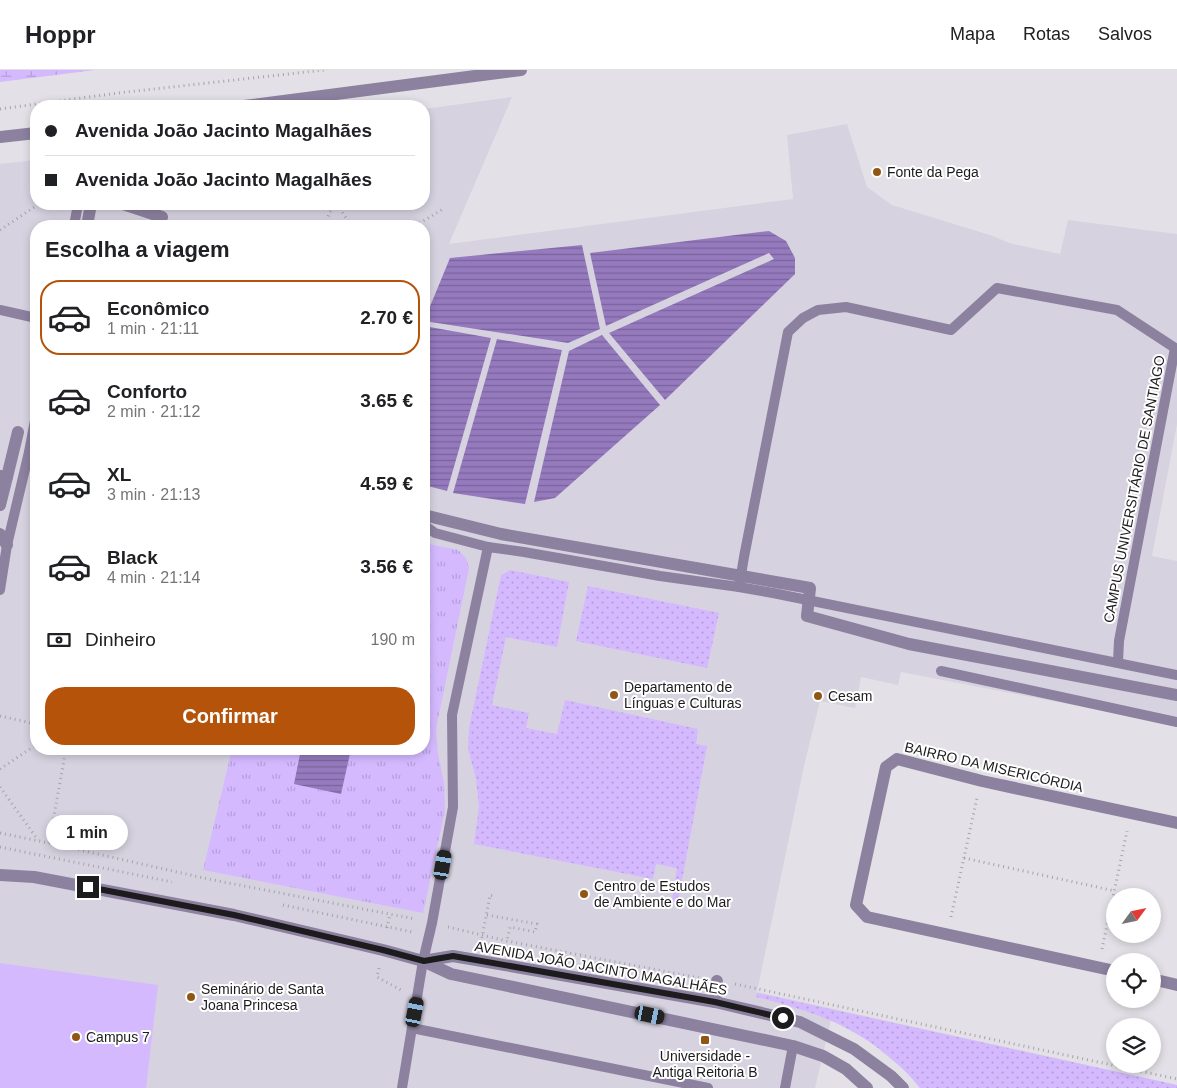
<!DOCTYPE html>
<html lang="pt">
<head>
<meta charset="utf-8">
<style>
  body { margin:0; font-family:Arial,sans-serif; background:#f6f6f6; color:#202124; height:100vh; display:flex; flex-direction:column; font-size:19px; white-space:nowrap }
  * { box-sizing:border-box; margin:0 }
  p { font-size:16px; color:#757577 }
  .icon { flex:none; width:28px; height:28px; fill:none; stroke:currentColor; stroke-width:2; stroke-linecap:round; stroke-linejoin:round }
  .map { position:relative; flex:1; overflow:hidden }
  .drawer { position:absolute; left:30px; top:150px; width:400px; height:535px; display:flex; flex-direction:column; background:#fff; border-radius:20px; box-shadow:0 2px 8px #0003 }
  .drawer>* { flex:none }
  .guide { position:absolute; left:30px; top:30px; width:400px; height:110px; border-radius:20px; box-shadow:0 2px 8px #0003; display:grid; align-content:center; height:110px; padding:0 15px; background:#fff }
  .needle { width:32px; rotate:57deg }
  .fabs { position:absolute; left:1106px; top:818px; display:grid; gap:10px }
  .fabs a { display:grid; place-items:center; width:55px; height:55px; border-radius:50%; background:#fff; box-shadow:0 2px 8px #0003; font-size:25px }
  .end { position:absolute; width:22px; height:22px; margin:-11px; border:6px solid #1c1b1d; background:#fff; box-shadow:0 0 0 2px #fff }
  .from { border-radius:50% }
  .bubble { position:absolute; height:35px; border-radius:18px; background:#fff; box-shadow:0 2px 8px #0003; font-size:16px; font-weight:800; line-height:35px; text-align:center }
  .car { position:absolute; width:15px; height:30px; margin:-15px -8px; border-radius:6px; box-shadow:0 0 4px 1px #0007; background:linear-gradient(#222 24%,#8ab4d8 0 40%,#222 0 76%,#8ab4d8 0 86%,#222 0) }
  .guide b { display:flex; align-items:center; gap:18px; height:48px; font-size:19px }
  .guide b+b { border-top:1px solid #e0e0e0 }
  .guide i { width:12px; height:12px; background:#202124 }
  ul { padding:0; list-style:none }
  li { display:flex; align-items:center; gap:15px; height:75px; margin:0 10px 8px; padding:0 5px; border:2px solid transparent; border-radius:20px }
  li div { flex:1 }
  li b { display:block; font-size:19px }
  li em { font-style:normal; font-weight:800 }
  li.active { border-color:#b45309 }
  li>.icon { width:45px; height:45px; stroke-width:1.5 }
  h2 { padding:0 15px; font-size:22px; line-height:60px }
  .pay { display:flex; align-items:center; gap:12px; height:55px; padding:0 15px; font-size:19px }
  .pay p { margin-inline-start:auto }
  .button { display:flex; gap:10px; margin-top:auto; padding:10px 15px }
  .button a { flex:1; height:58px; border-radius:20px; background:#b45309; color:#fff; font-size:20px; font-weight:800; line-height:58px; text-align:center }
  header { display:flex; align-items:center; gap:30px; box-sizing:border-box; height:70px; padding:0 25px; background:#fff; border-bottom:1px solid #e0e0e0 }
  header strong { font-size:24px }
  nav { display:flex; gap:28px; margin-inline-start:auto; font-size:18px }
  .map>svg:first-child { display:block }
  .built { fill:#d7d2e0; fill-rule:evenodd }
  .grass { fill:url(#grass-dots) }
  .wetland { fill:url(#wetland-marsh) }
  .park { fill:url(#park-tufts) }
  .pitch { fill:#d4b9ff }
  .water { fill:url(#water-rules) }
  .lines { fill:none; stroke-linecap:round; stroke-linejoin:round }
  .path { stroke:#a5a4a8; stroke-width:3; stroke-dasharray:1 4; stroke-linecap:butt }
  .lane { stroke:#8c819f; stroke-width:10 }
  .street { stroke:#8c819f; stroke-width:12 }
  .route { stroke:#1c1b1d; stroke-width:6 }
  .poi-dot { fill:#905613; stroke:#fff; stroke-width:2 }
  .labels { text-anchor:middle; stroke-width:4; stroke-linejoin:round; paint-order:stroke }
  .poi-label { font-size:14px; fill:#1c1b1d; stroke:#fff; text-anchor:start }
  .street-label { font-size:14px; fill:#1c1b1d; stroke:#fff }
</style>
</head>
<body>
<header>
<strong>Hoppr</strong>
<nav><a>Mapa</a><a>Rotas</a><a>Salvos</a></nav>
</header>
<div class="map">
<svg width="1177" height="1018" viewBox="0 0 1177 1018">
  <defs>
    <pattern id="grass-dots" width="8" height="8" patternUnits="userSpaceOnUse" patternTransform="scale(1.25)"><rect width="8" height="8" fill="#d4b9ff"/><path d="M2 2h.1M6 6h.1" fill="none" stroke="#b59eda" stroke-width="1.8" stroke-linecap="round"/></pattern>
    <pattern id="wetland-marsh" width="20" height="14" patternUnits="userSpaceOnUse" patternTransform="scale(1.25)"><rect width="20" height="14" fill="#d4b9ff"/><path d="M1 5h8M5 5V1M11 12h8M15 12V8" fill="none" stroke="#b59eda"/></pattern>
    <pattern id="park-tufts" width="24" height="20" patternUnits="userSpaceOnUse" patternTransform="scale(1.25)"><rect width="24" height="20" fill="#d4b9ff"/><path d="M3 7l-1-3M5 7V3M7 7l1-3M15 17l-1-3M17 17v-4M19 17l1-3" fill="none" stroke="#b59eda"/></pattern>
    <pattern id="water-rules" width="6" height="5" patternUnits="userSpaceOnUse" patternTransform="scale(1.25)"><rect width="6" height="5" fill="#957abe"/><path d="M0 2.5h6" fill="none" stroke="#79639a"/></pattern>
  </defs>
  <rect width="100%" height="100%" fill="#e3e1e7"/>
  <!-- built -->
  <path class="built" d="M512 27 449 174 793 129 787 65 847 54 867 117 892 135 993 166 1009 173 1060 184 1068 150 1177 164V354L1152 486 1177 491V655L901 602 898 615 861 607 855 638 820 631 804 696 757 922 1177 1015V1018H920L909 1004 869 971 831 950 815 1018H0V94L36 90V134H424V39ZM36 156H424V679H36Z"/>
  <!-- grass -->
  <g class="grass">
    <polygon points="510,500 569,512 557,577 506,567 492,635 529,643 526,658 557,664 565,630 698,659 696,674 707,676 678,832 672,831 677,798 656,794 653,809 474,774 479,737 476,709 468,679 469,658 501,505"/>
    <polygon points="588,516 719,543 707,598 576,571"/>
    <path d="M757 923 1177 1015V1018H920C899 991 862 963 829 950 806 940 781 933 756 927Z"/>
  </g>
  <!-- wetland -->
  <polygon class="wetland" points="0,0 95,0 0,12"/>
  <!-- park -->
  <polygon class="park" points="424,473 458,480 466,488 469,498 436,659 438,684 444,713 445,740 423,843 203,800 232,679 424,679"/>
  <!-- pitch -->
  <polygon class="pitch" points="0,893 158,915 146,1018 0,1018"/>
  <!-- water -->
  <g class="water">
    <polygon points="769,161 786,171 795,188 795,204 665,330 609,263 774,189 769,183 606,256 590,183"/>
    <polygon points="582,175 600,259 568,273 424,251 450,188"/>
    <polygon points="424,256 491,268 447,421 424,415"/>
    <polygon points="602,265 660,335 555,428 534,432 569,281"/>
    <polygon points="497,269 562,280 525,434 453,423"/>
    <polygon points="301,679 351,679 341,724 294,714"/>
  </g>
  <g class="lines">
    <!-- path -->
    <g class="path">
      <polyline points="0,39 118,23 324,0"/>
      <polyline points="337,134 351,156"/>
      <polyline points="109,156 111,147"/>
      <path d="M330 156C325 148 330 141 335 134"/>
      <polyline points="415,156 443,139"/>
      <polyline points="0,160 39,134"/>
      <polyline points="0,646 36,654"/>
      <polyline points="0,699 36,675"/>
      <polyline points="0,717 38,770"/>
      <polyline points="0,763 49,773 208,809 415,849"/>
      <polyline points="49,773 66,679"/>
      <polyline points="0,777 172,812"/>
      <polyline points="964,788 1115,821"/>
      <polyline points="283,835 412,862"/>
      <polyline points="487,845 537,854 535,862 510,857 507,871"/>
      <polyline points="951,847 977,728"/>
      <polyline points="448,857 507,871 699,908"/>
      <polyline points="387,858 390,844"/>
      <polyline points="481,873 490,825 495,827"/>
      <polyline points="1102,879 1127,761"/>
      <polyline points="379,898 377,907 401,920"/>
      <polyline points="735,914 1177,1009"/>
    </g>
    <!-- lane -->
    <g class="lane">
      <polyline points="74,156 78,134"/>
      <polyline points="0,240 36,248"/>
      <polyline points="424,455 435,463 488,477 524,482 660,506 739,517 773,523 1177,605"/>
      <polyline points="739,517 744,487 788,262 803,248 818,240 846,237 951,260 997,218 1117,240 1175,278 1119,571 1118,592"/>
      <polyline points="0,520 7,475 29,382 36,345"/>
      <polyline points="941,601 1177,652"/>
      <polyline points="412,958 708,1018"/>
      <polyline points="402,1018 423,891 432,853 453,737 452,645 488,477"/>
      <polyline points="785,1018 793,976"/>
    </g>
    <!-- street -->
    <g class="street">
      <polyline points="244,36 521,0"/>
      <polyline points="0,67 36,63"/>
      <polyline points="123,134 162,147"/>
      <polyline points="87,156 91,134"/>
      <polyline points="0,406 7,407 18,362"/>
      <polyline points="0,435 7,407"/>
      <polyline points="424,445 501,464 810,518 807,546 909,574 1177,625"/>
      <polyline points="0,464 7,475"/>
      <polyline points="0,805 34,807 234,845 383,880 423,891 451,904 793,976 823,986 846,999 867,1018"/>
      <polyline points="423,891 453,886 715,932 800,952 854,979 891,1006 903,1018"/>
      <polyline points="1115,901 867,847 856,835 886,697 897,689 982,711 1177,753"/>
      <polyline points="1152,909 1177,915"/>
      <polyline points="715,932 717,911"/>
    </g>
  </g>
  <g class="lines">
    <!-- route -->
    <polyline class="route" points="88,817 234,845 383,880 424,891 453,886 715,932 783,948"/>
  </g>
  <!-- markers -->
  <g class="poi-dot">
    <circle cx="877" cy="102" r="5"/>
    <circle cx="614" cy="625" r="5"/>
    <circle cx="818" cy="626" r="5"/>
    <circle cx="584" cy="824" r="5"/>
    <circle cx="191" cy="927" r="5"/>
    <circle cx="76" cy="967" r="5"/>
    <rect x="700" y="965" width="10" height="10" rx="2.5"/>
  </g>
  <g class="labels">
    <!-- poi labels -->
    <g class="poi-label">
      <text x="887" y="107">Fonte da Pega</text>
      <text x="624" y="622">Departamento de<tspan x="624" dy="16">Línguas e Culturas</tspan></text>
      <text x="828" y="631">Cesam</text>
      <text x="594" y="821">Centro de Estudos<tspan x="594" dy="16">de Ambiente e do Mar</tspan></text>
      <text x="201" y="924">Seminário de Santa<tspan x="201" dy="16">Joana Princesa</tspan></text>
      <text x="86" y="972">Campus 7</text>
      <text x="705" y="991" text-anchor="middle">Universidade -<tspan x="705" dy="16">Antiga Reitoria B</tspan></text>
    </g>
    <!-- street labels -->
    <g class="street-label">
      <text transform="translate(1134 419) rotate(-79)" y="5">CAMPUS UNIVERSITÁRIO DE SANTIAGO</text>
      <text transform="translate(994 697) rotate(13)" y="5">BAIRRO DA MISERICÓRDIA</text>
      <text transform="translate(601 898) rotate(10)" y="5">AVENIDA JOÃO JACINTO MAGALHÃES</text>
    </g>
  </g>
</svg>
<div class="fabs">
<a><svg class="needle" viewBox="-14 -14 28 28"><path d="M0-13l5 13h-10z" fill="#e53935"/><path d="M0 13l5-13h-10z" fill="#757577"/></svg></a>
<a><svg class="icon" aria-label="locate" viewBox="0 0 24 24"><circle cx="12" cy="12" r="6"/><path d="M12 2v4M12 18v4M2 12h4M18 12h4"/></svg></a>
<a><svg class="icon" aria-label="layers" viewBox="0 0 24 24"><path d="M12 4l9 5-9 5-9-5zM3 14l9 5 9-5"/></svg></a>
</div>
<i class="end from" style="left:783px;top:948px"></i>
<i class="end" style="left:88px;top:817px"></i>
<div class="bubble" style="left:46px;top:745px;width:82px">1 min</div>
<i class="car" style="left:443px;top:795px;rotate:10deg"></i>
<i class="car" style="left:415px;top:942px;rotate:11deg"></i>
<i class="car" style="left:650px;top:945px;rotate:102deg"></i>
<div class="guide">
<b><i class="from"></i>Avenida João Jacinto Magalhães</b>
<b><i></i>Avenida João Jacinto Magalhães</b>
</div>
<section class="drawer">
<h2>Escolha a viagem</h2>
<ul>
<li class="active"><svg class="icon" aria-label="car" viewBox="0 0 24 24"><path d="M5 17H2v-5l4-1 3-4h7l3 4 3 1v5h-3M9 17h6M6 11h13"/><circle cx="7" cy="17" r="2"/><circle cx="17" cy="17" r="2"/></svg><div><b>Econômico</b><p>1 min · 21:11</p></div><em>2.70 €</em></li>
<li><svg class="icon" aria-label="car" viewBox="0 0 24 24"><path d="M5 17H2v-5l4-1 3-4h7l3 4 3 1v5h-3M9 17h6M6 11h13"/><circle cx="7" cy="17" r="2"/><circle cx="17" cy="17" r="2"/></svg><div><b>Conforto</b><p>2 min · 21:12</p></div><em>3.65 €</em></li>
<li><svg class="icon" aria-label="car" viewBox="0 0 24 24"><path d="M5 17H2v-5l4-1 3-4h7l3 4 3 1v5h-3M9 17h6M6 11h13"/><circle cx="7" cy="17" r="2"/><circle cx="17" cy="17" r="2"/></svg><div><b>XL</b><p>3 min · 21:13</p></div><em>4.59 €</em></li>
<li><svg class="icon" aria-label="car" viewBox="0 0 24 24"><path d="M5 17H2v-5l4-1 3-4h7l3 4 3 1v5h-3M9 17h6M6 11h13"/><circle cx="7" cy="17" r="2"/><circle cx="17" cy="17" r="2"/></svg><div><b>Black</b><p>4 min · 21:14</p></div><em>3.56 €</em></li>
</ul>
<div class="pay"><svg class="icon" aria-label="cash" viewBox="0 0 24 24"><path d="M3 7h18v10H3z"/><circle cx="12" cy="12" r="2"/></svg>Dinheiro<p>190 m</p></div>
<div class="button"><a>Confirmar</a></div>
</section>
</div>
</body>
</html>
